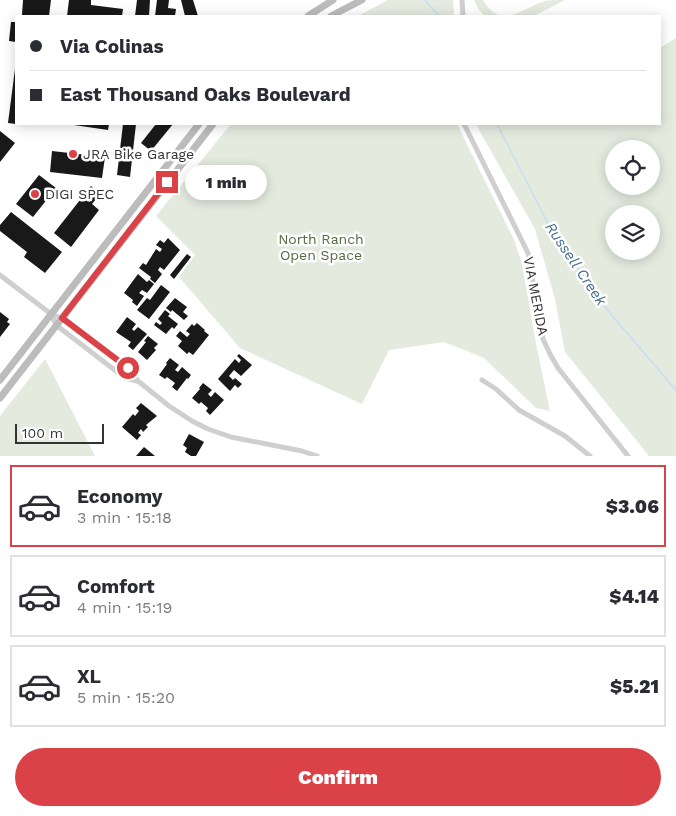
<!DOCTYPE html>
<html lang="en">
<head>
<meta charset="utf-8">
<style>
  body { margin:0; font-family:"Work Sans",sans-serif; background:#f2f2f3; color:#2b2b33; height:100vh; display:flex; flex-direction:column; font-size:19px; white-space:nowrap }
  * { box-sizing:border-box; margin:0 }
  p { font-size:16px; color:#7c7c81 }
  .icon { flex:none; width:28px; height:28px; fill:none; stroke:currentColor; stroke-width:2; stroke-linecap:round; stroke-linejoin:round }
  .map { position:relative; height:456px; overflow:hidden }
  .drawer { display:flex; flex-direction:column; background:#fff; flex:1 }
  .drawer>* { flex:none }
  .top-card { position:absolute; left:15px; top:15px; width:646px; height:110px; border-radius:0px; box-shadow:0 2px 12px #0003; display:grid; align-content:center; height:110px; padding:0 15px; background:#fff }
  .fabs { position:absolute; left:605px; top:140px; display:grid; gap:10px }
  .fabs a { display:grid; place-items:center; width:55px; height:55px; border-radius:50%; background:#fff; box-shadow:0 2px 12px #0003; font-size:25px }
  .scale { position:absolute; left:15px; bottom:12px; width:89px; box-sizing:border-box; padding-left:5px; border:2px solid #323232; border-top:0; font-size:14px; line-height:18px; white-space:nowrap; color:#323232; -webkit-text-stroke:4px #fff; paint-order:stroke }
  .end { position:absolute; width:22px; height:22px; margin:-11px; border:6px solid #db4247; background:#fff; box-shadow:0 0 0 2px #fff }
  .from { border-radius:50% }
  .bubble { position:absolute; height:35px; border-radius:18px; background:#fff; box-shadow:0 2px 12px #0003; font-size:16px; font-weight:800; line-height:35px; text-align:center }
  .top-card b { display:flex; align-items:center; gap:18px; height:48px; font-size:19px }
  .top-card b+b { border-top:1px solid #e1e1e2 }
  .top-card i { width:12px; height:12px; background:#2b2b33 }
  ul { padding:9px 0 0; list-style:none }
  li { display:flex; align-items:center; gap:15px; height:82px; margin:0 10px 8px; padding:0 5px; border:2px solid #e1e1e2; border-radius:0px }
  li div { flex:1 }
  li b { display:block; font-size:19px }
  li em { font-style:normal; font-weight:800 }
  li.on { border-color:#db4247 }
  li>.icon { width:45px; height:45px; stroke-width:1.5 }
  .primary-button { display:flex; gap:10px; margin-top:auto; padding:10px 15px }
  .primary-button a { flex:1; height:58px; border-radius:30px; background:#db4247; color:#fff; font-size:20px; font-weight:800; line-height:58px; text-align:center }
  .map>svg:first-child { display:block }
  .green { fill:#e4eade; fill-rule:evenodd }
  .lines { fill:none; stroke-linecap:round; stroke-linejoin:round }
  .stream { stroke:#cfdfeb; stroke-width:2 }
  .building { fill:#191919 }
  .street { stroke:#cfcfcf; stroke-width:5 }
  .secondary { stroke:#bcbcbc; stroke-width:7 }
  .route { stroke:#db4247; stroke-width:6 }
  .poi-dot { fill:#db4247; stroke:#fff; stroke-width:2 }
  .labels { text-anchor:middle; stroke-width:5; stroke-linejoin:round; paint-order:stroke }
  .poi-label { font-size:14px; fill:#323232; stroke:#fff; text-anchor:start }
  .park-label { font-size:14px; fill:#536c41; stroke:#fff }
  .street-label { font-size:14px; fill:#323232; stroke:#fff }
  .water-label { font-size:15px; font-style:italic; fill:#446f90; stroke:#fff }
</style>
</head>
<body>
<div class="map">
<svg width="676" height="456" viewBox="0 0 676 456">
  <rect width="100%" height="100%" fill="#fff"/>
  <!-- green -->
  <g class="green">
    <polygon points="388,0 453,0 454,16 358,16"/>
    <path d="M474 0H483C501 31 522 8 545 1 551 0 559 0 565 0L534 16H485L479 10Z"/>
    <path d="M676 38V456H649L565 352 555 299 535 229 479 130 477 124H660V48ZM614 149H651V186H614ZM614 214H651V251H614Z"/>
    <polygon points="231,124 457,124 514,240 522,264 536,344 550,411 536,408 484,358 444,342 389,350 362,404 240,348 179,277 195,255 156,216"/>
    <polygon points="45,359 91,448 95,456 0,456 0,416"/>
  </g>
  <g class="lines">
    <!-- stream -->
    <g class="stream">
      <polyline points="425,0 439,16"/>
      <polyline points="497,124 554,235 609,312 676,390"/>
    </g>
  </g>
  <!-- building -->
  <g class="building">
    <polygon points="23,0 51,0 49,16 22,15"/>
    <polygon points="69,0 91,0 91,5 123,9 122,16 67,16"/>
    <polygon points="137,0 150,0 149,16 135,16"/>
    <polygon points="157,0 169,0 168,8 176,9 175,16 155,16"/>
    <polygon points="181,0 193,0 198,16 185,16"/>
    <polygon points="11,22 16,22 16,42 9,41"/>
    <polygon points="15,69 16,69 16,124 8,123"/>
    <polygon points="67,124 109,124 108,130"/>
    <polygon points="123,124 136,124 130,177 117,175"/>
    <polygon points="156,124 173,124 151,151 141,143"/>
    <polygon points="0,131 15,143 0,162"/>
    <polygon points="52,151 105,157 102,178 50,172"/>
    <polygon points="39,175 56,188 33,217 16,204"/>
    <polygon points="91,186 100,194 92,204 99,210 71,247 54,233"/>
    <polygon points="11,212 62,252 45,273 24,257 27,252 0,231 0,225"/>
    <polygon points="168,238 180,250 164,270 160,267 158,270 162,274 155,283 150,279 151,277 139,268 143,263 146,265 156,249 160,252 162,249 156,245 160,240 164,243"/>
    <polygon points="187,254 191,257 174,279 170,275"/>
    <polygon points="138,274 147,282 149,280 154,284 147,293 142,290 139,293 144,296 137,306 132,302 133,300 124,293"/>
    <polygon points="161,285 170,292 149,319 137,310 147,298 150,300"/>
    <polygon points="175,298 187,307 183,312 188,316 184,320 172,310 171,312 166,308"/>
    <polygon points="165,310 170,314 168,316 178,324 174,329 172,327 166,334 154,325 156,322 160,325 162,323 158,319"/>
    <polygon points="0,312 9,319 7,322 10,324 0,337"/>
    <polygon points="127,317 136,324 132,329 134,331 138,327 147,334 133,350 128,346 131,342 116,332"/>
    <polygon points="197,323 205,330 204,331 209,335 193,355 189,352 187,354 178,346 182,341 176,336 180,331 187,337 190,334 186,331 192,324 194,326"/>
    <polygon points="148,336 158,344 154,348 156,350 147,360 138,352 146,342 144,341"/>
    <polygon points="239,354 252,365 241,376 234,370 229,376 233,380 235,378 242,384 238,388 235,385 230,391 218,379 235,359 239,363 241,360 237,356"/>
    <polygon points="170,358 179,365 175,370 178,372 182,367 191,375 188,379 187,378 177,391 172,387 175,383 167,377 165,379 159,375 167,364 166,363"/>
    <polygon points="203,383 212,390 208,394 211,397 215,392 224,400 210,415 206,411 208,408 201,402 199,404 192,398 200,389 199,388"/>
    <polygon points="141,403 157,416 146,425 148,427 143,432 141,429 138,433 141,435 137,440 122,427 133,414 135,416 139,411 136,408"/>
    <polygon points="189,434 204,442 196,456 191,456 185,452 187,448 183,445"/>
    <polygon points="144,447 155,456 136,456"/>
  </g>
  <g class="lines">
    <!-- street -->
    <g class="street">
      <polyline points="462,0 463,16"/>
      <polyline points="464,124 528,253 543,339 550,354 558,368 628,456"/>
      <polyline points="0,275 51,314 62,318 128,368 138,381 169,406 192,421 208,429 231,437 302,451 317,456"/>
      <polyline points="51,314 56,325 125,378 137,381"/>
      <polyline points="482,380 496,389 519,410 565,436 590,456"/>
    </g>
    <!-- secondary -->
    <g class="secondary">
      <polyline points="308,16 333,0"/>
      <polyline points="331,16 362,0"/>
      <polyline points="0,380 199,124"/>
      <polyline points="0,398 213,124"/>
    </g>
  </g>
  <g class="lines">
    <!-- route -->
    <polyline class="route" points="128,368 62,318 167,182"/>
  </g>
  <!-- markers -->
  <g class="poi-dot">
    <circle cx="73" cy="154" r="5"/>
    <circle cx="35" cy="194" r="5"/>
  </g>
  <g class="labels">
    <!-- poi labels -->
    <g class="poi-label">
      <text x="83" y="159">JRA Bike Garage</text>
      <text x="45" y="199">DIGI SPEC</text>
    </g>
    <!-- park labels -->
    <g class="park-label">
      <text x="321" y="244">North Ranch<tspan x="321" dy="16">Open Space</tspan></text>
    </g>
    <!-- street labels -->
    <g class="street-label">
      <text transform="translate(536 296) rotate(79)" y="5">VIA MERIDA</text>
    </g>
    <!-- water labels -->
    <g class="water-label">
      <text transform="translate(576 264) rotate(56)" y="5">Russell Creek</text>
    </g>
  </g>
</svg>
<div class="fabs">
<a><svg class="icon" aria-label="locate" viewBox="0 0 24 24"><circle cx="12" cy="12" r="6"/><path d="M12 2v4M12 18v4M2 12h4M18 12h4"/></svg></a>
<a><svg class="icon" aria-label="layers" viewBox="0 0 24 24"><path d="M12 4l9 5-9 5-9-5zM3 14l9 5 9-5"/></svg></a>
</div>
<div class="scale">100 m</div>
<i class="end from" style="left:128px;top:368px"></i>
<i class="end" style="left:167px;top:182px"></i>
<div class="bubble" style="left:185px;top:165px;width:82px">1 min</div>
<div class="top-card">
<b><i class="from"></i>Via Colinas</b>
<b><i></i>East Thousand Oaks Boulevard</b>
</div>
</div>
<section class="drawer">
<ul>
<li class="on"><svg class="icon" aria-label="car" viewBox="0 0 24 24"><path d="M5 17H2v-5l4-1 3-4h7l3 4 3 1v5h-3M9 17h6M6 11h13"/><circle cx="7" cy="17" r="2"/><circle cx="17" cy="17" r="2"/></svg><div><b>Economy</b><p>3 min · 15:18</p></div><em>$3.06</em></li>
<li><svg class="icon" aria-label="car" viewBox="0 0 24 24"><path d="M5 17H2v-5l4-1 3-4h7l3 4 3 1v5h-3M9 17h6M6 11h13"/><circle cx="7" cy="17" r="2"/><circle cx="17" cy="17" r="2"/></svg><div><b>Comfort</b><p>4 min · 15:19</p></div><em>$4.14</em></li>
<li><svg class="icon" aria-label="car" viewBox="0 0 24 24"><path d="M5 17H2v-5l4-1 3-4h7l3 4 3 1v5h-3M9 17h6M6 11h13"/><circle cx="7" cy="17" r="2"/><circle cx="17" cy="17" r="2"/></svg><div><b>XL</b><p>5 min · 15:20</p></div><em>$5.21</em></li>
</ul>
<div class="primary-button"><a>Confirm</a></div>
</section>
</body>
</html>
